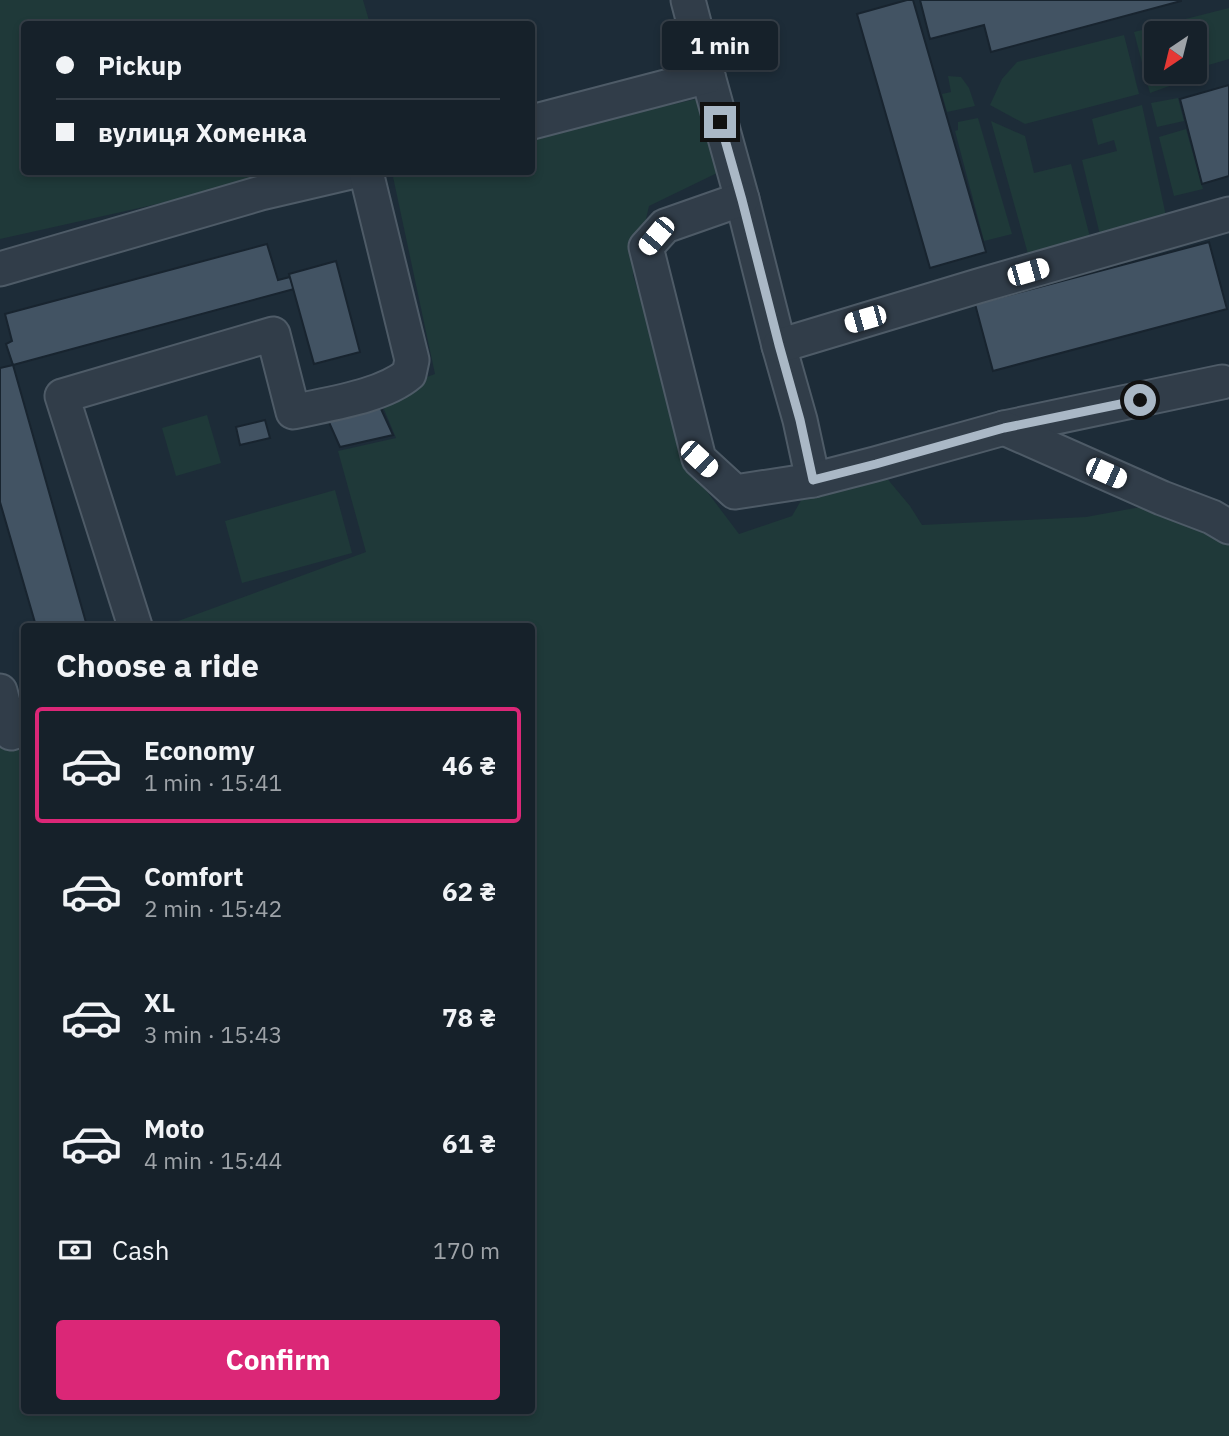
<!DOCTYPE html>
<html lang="en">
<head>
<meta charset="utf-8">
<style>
  body { margin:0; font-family:"IBM Plex Sans",sans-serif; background:#1f2932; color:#f1f3f6; height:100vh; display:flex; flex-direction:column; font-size:26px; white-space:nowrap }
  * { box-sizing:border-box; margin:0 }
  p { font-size:23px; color:#9ea3a8 }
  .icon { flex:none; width:38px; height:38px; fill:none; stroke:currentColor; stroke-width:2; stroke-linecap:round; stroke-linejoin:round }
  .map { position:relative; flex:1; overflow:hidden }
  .drawer { position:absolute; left:21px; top:623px; width:514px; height:791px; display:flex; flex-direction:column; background:#16212a; border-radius:7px; box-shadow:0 4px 10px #0003,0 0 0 2px #353e47 }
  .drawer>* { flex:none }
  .banner { position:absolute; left:21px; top:21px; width:514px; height:154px; border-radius:7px; box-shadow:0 4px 10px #0003,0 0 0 2px #353e47; display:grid; align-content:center; height:154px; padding:0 35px; background:#16212a }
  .needle { width:46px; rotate:215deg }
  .fabs { position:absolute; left:1144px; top:21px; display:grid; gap:14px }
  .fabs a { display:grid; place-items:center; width:63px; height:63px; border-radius:7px; background:#16212a; box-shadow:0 4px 10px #0003,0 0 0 2px #353e47; font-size:35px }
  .end { position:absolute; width:32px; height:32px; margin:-16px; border:9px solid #aab8c6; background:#111; box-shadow:0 0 0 4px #111 }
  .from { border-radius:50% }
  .bubble { position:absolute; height:49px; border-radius:7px; background:#16212a; box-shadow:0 4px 10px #0003,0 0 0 2px #353e47; font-size:23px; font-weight:800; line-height:49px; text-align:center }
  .car { position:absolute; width:21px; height:42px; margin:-21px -10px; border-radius:9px; box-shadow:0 0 5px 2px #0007; background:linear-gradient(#fff 24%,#345 0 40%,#fff 0 76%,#345 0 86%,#fff 0) }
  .banner b { display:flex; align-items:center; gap:24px; height:66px; font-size:26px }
  .banner b+b { border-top:2px solid #353e47 }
  .banner i { width:18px; height:18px; background:#f1f3f6 }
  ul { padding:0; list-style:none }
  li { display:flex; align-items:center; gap:21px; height:116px; margin:0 14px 10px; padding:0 21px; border:4px solid transparent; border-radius:7px }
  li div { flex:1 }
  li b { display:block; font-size:26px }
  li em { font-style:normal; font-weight:800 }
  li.selected { border-color:#db2777 }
  li>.icon { width:63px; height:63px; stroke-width:1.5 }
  h2 { padding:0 35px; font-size:32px; line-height:84px }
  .pay { display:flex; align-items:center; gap:18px; height:77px; padding:0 35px; font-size:26px }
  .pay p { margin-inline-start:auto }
  .cta { display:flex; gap:14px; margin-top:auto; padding:14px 35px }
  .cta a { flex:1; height:80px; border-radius:7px; background:#db2777; color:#fff; font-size:28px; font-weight:800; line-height:80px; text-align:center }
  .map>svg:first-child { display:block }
  .green { fill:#1f3939 }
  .building { fill:#425363; stroke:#18242f; stroke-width:2 }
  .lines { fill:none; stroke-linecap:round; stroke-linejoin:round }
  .minor-casing { stroke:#4e5b67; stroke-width:37 }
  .minor { stroke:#313d49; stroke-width:33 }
  .route { stroke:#aab8c6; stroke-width:9 }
</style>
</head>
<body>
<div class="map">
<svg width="1229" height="1436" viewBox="0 0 1229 1436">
  <rect width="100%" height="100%" fill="#1d2c38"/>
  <!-- green -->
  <g class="green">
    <polygon points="0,0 363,0 370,24 24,24 24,172 301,172 0,239"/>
    <polygon points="1229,8 1229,59 1195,69 1195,33 1157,33 1157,72 1184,72 1171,75 1172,85 1150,93 1134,32"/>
    <polygon points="1124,35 1139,94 1025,124 990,105 1002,79 1017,62"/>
    <polygon points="948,76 961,77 969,88 975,106 947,112 942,94 951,92"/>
    <polygon points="701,98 715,150 717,173 649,206 633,275 696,477 739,534 792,516 813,480 875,464 910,506 922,525 1086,517 1146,506 1186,523 1229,545 1229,1436 0,1436 0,735 4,750 24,744 24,1410 532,1410 532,626 170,626 170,624 366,552 338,451 396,438 378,395 435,374 392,172 532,172 532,136"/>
    <polygon points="1178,98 1184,121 1157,127 1151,103"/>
    <polygon points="1142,105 1166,216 1100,235 1082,160 1117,151 1114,140 1098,145 1092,119"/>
    <polygon points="978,118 1012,234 984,241 955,131 958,130 958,122"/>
    <polygon points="991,121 1025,136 1034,173 1071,164 1090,237 1028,254"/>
    <polygon points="1186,129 1203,189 1174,196 1159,137"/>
    <polygon points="207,415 221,463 176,476 162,428"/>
    <polygon points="335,490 352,553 242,583 225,521"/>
  </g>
  <!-- building -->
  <g class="building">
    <polygon points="907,0 913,0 986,252 930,268 857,14"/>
    <polygon points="920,0 1181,0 1181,1 991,52 984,25 930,39"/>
    <polygon points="1229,85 1229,176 1202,184 1180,99"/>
    <polygon points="1209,242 1227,309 993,371 975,304"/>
    <polygon points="267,244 278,280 290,277 294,289 13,365 6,344 12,341 5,314"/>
    <polygon points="336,261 360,352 314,364 289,274"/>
    <polygon points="13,365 87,626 36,626 0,502 0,368"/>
    <polygon points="376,398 393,435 340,447 324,411"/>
    <polygon points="265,420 270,438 240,445 236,427"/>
  </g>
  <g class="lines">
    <!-- minor casing -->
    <g class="minor-casing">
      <g id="minor">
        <polyline points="688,0 708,76 742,199 779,346 800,420 813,480"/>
        <polyline points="532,122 708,76"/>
        <polyline points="742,199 665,226 646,247 699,459 735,492 813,480 875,464 1004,428 1222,382"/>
        <polyline points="0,269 261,193 351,172"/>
        <polyline points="779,346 978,286 1229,214"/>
        <polyline points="1004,428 1162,498 1212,517 1229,527"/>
        <path d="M135 626 62 396 273 334 293 412C327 404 382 397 409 374L412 360 366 172"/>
        <polyline points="0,691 11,733 24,729"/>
      </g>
    </g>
    <!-- minor -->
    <use href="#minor" class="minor"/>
  </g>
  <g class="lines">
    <!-- route -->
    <polyline class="route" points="720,122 742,200 779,345 800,420 813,480 876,464 1004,428 1140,400"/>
  </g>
</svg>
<div class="fabs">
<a><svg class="needle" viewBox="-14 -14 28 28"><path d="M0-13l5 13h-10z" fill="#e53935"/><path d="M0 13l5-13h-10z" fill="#9ea3a8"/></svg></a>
</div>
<i class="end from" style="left:1140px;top:400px"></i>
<i class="end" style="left:720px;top:122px"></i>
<div class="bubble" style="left:662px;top:21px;width:116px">1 min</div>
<i class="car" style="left:656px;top:236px;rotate:220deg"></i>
<i class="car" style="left:1028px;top:272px;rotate:74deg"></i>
<i class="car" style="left:865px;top:319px;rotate:254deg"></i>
<i class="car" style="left:699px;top:459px;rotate:133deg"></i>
<i class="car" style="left:1106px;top:473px;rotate:114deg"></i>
<div class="banner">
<b><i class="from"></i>Pickup</b>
<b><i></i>вулиця Хоменка</b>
</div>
<section class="drawer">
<h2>Choose a ride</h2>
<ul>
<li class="selected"><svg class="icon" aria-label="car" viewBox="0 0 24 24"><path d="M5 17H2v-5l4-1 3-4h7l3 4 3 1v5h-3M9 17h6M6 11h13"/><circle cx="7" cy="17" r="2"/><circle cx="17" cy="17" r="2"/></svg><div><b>Economy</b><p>1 min · 15:41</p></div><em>46 ₴</em></li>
<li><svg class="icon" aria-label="car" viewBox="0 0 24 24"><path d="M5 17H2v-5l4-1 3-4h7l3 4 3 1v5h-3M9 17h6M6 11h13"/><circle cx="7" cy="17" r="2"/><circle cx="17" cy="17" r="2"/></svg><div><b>Comfort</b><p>2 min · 15:42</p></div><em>62 ₴</em></li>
<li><svg class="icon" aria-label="car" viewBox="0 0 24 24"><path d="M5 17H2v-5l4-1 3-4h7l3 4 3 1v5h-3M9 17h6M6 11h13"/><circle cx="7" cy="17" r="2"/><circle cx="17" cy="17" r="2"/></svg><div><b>XL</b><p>3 min · 15:43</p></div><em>78 ₴</em></li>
<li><svg class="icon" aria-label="car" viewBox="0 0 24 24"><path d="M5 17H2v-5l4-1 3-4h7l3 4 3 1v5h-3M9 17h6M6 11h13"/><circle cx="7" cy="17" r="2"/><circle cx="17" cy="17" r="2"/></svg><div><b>Moto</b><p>4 min · 15:44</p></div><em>61 ₴</em></li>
</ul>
<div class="pay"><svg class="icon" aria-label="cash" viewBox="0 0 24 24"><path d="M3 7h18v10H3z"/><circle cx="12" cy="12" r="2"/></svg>Cash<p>170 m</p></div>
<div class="cta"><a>Confirm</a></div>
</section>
</div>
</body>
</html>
